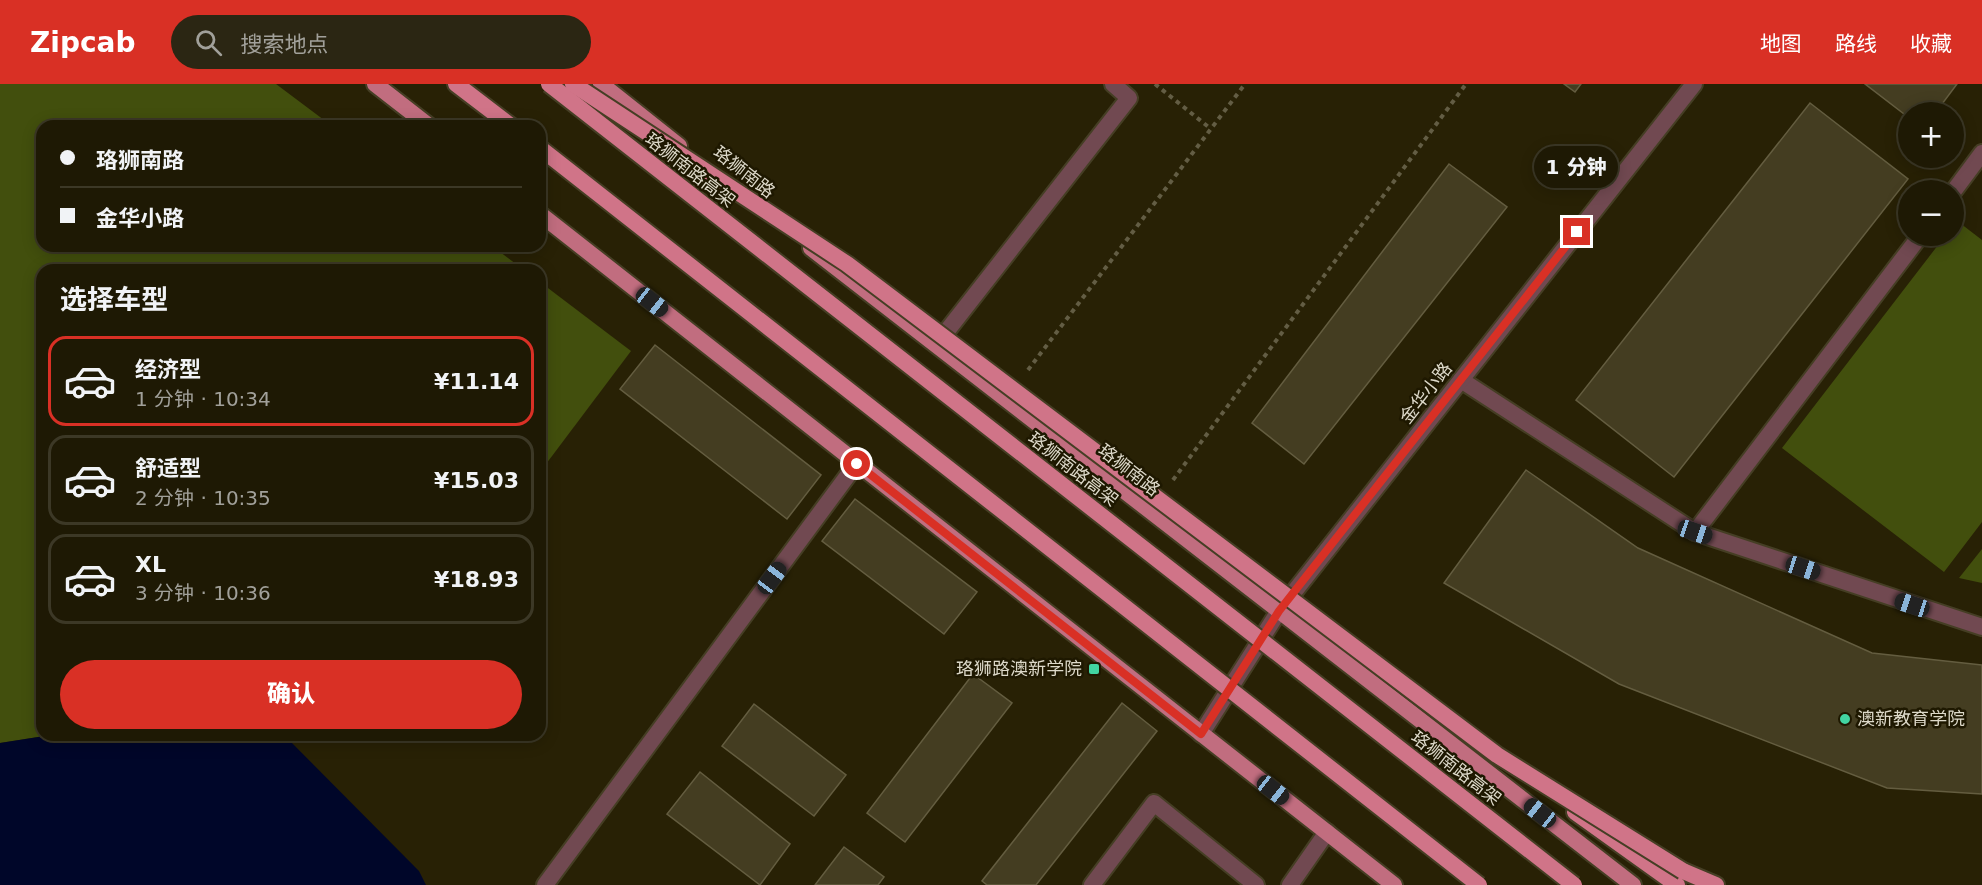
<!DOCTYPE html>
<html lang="zh">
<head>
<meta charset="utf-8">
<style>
  body { margin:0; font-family:"DejaVu Sans","Noto Sans SC",sans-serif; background:#2b2613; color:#f1f3f6; height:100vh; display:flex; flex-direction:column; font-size:22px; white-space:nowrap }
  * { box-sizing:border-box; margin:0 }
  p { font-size:20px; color:#a1a09a }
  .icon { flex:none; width:33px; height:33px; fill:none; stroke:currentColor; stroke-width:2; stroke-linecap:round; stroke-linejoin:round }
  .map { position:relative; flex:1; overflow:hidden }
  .panel { position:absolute; left:36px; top:180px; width:510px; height:477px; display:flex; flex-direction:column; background:#1e1904; border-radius:18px; box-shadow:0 3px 15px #0003,0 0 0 2px #3c3826 }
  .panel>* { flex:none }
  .hud { position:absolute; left:36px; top:36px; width:510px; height:132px; border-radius:18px; box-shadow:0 3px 15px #0003,0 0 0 2px #3c3826; display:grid; align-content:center; height:132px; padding:0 24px; background:#1e1904 }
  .buttons { position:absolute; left:1898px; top:18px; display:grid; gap:12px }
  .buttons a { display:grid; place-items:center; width:66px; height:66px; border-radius:50%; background:#1e1904; box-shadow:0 3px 15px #0003,0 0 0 2px #3c3826; font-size:30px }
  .end { position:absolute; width:27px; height:27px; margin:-14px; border:8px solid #d93025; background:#fff; box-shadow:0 0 0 3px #fff }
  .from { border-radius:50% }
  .bubble { position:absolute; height:42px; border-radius:21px; background:#1e1904; box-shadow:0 3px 15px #0003,0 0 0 2px #3c3826; font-size:20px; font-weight:800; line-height:42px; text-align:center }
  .car { position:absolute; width:18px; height:36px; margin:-18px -9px; border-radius:8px; box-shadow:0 0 4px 2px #0007; background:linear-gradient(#222 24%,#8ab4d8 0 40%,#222 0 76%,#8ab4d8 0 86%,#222 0) }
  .hud b { display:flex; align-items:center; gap:21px; height:57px; font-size:22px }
  .hud b+b { border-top:2px solid #3c3826 }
  .hud i { width:15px; height:15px; background:#f1f3f6 }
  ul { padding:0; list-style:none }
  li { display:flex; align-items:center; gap:18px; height:90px; margin:0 12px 9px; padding:0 12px; border:3px solid #3c3826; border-radius:18px }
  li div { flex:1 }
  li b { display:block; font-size:22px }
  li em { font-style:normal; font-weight:800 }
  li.on { border-color:#d93025 }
  li>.icon { width:54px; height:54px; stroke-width:1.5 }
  h2 { padding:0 24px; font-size:27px; line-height:72px }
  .action { display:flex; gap:12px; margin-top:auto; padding:12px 24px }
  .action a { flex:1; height:69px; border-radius:36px; background:#d93025; color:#fff; font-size:24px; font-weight:800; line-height:69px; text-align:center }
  header { display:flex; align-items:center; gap:36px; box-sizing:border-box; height:84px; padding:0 30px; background:#d93025; color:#fff }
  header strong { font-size:28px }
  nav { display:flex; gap:33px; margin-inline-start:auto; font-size:21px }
  .search { width:420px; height:54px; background:#2b2613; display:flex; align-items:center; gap:15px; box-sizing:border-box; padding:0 21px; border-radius:33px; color:#a1a09a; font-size:22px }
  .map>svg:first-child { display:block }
  .green { fill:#424f0d }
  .water { fill:#000629 }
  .building { fill:#443d21; stroke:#645d40; stroke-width:1.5 }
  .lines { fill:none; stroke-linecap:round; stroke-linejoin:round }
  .service-casing { stroke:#453e24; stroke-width:20 }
  .minor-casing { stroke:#453e24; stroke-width:20 }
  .primary-casing { stroke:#453e24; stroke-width:20 }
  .trunk-casing { stroke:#453e24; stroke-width:20 }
  .path { stroke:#635d44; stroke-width:4; stroke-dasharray:4.5 4.5; stroke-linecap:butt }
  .service { stroke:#714951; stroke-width:16 }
  .minor { stroke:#714951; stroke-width:16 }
  .primary { stroke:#c16d7f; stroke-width:16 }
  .trunk { stroke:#d07488; stroke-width:16 }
  .trunk-bridge-casing { stroke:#453e24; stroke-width:20; stroke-linecap:butt }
  .trunk-bridge { stroke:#d07488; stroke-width:16 }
  .route { stroke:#d93025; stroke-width:8 }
  .poi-dot { fill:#42d4a1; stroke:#1e1800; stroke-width:2 }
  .labels { text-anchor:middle; stroke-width:5; stroke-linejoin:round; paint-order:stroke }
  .street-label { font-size:18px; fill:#ddd9c9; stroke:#1e1800 }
  .poi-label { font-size:18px; fill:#ddd9c9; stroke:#1e1800; text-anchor:end }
</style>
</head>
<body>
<header>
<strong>Zipcab</strong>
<div class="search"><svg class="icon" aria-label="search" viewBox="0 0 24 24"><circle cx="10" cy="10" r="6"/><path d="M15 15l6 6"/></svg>搜索地点</div>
<nav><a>地图</a><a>路线</a><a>收藏</a></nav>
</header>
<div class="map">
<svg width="1982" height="801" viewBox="0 0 1982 801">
  <rect width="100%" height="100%" fill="#282105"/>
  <!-- green -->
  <g class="green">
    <polygon points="0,0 276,0 332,42 42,42 42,162 492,162 524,186 42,186 42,651 51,651 0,659"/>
    <polygon points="1956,136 1982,156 1982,438 1944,488 1782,364 1945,152 1953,152 1953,140"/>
    <polygon points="540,198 631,267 540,388"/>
    <polygon points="1982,465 1982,499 1959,494"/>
  </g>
  <!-- water -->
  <polygon class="water" points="51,651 284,651 419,787 426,801 0,801 0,659"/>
  <!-- building -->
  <g class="building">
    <polygon points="1564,0 1581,0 1575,8"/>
    <polygon points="1865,0 1957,0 1936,28 1908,28 1908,33"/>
    <polygon points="1810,19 1908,95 1674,393 1576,316"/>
    <polygon points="1449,80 1507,123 1304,380 1252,339"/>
    <polygon points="655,261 821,391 787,435 620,305"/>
    <polygon points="1526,386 1638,464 1872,569 1982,581 1982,710 1887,704 1619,600 1444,499"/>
    <polygon points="855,415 977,508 944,550 822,457"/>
    <polygon points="973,590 1012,619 905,758 867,729"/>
    <polygon points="1122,619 1157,647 1036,801 987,801 982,797"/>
    <polygon points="754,620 846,691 814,732 722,662"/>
    <polygon points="700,688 790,760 760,801 667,730"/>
    <polygon points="844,763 884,793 878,801 815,801"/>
  </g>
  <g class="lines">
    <!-- service casing -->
    <g class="service-casing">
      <g id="service">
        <polyline points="1953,108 1982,69"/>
        <polyline points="1461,296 1695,448 1982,543"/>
        <polyline points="1695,448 1920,152"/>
        <polyline points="545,801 857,379"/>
        <polyline points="1092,801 1154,719 1256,801"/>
        <polyline points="1290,801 1327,748"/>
      </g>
    </g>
    <!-- minor casing -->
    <g class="minor-casing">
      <g id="minor">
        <polyline points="943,252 1129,14 1113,0"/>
        <polyline points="1201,650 1279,527 1694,0"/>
      </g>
    </g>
    <!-- primary casing -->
    <g class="primary-casing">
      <g id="primary">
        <polyline points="375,0 429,42"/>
        <polyline points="601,0 679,62"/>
        <polyline points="540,130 1394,801"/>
        <polyline points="811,164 1633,801"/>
      </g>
    </g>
    <!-- trunk casing -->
    <g class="trunk-casing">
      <g id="trunk">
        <polyline points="456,0 511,42"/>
        <polyline points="1575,728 1677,801"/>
        <polyline points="1683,787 1716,801"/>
      </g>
    </g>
    <!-- path -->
    <g class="path">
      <polyline points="1155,0 1211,45"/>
      <polyline points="1028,286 1245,0"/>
      <polyline points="1173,396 1466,0"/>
    </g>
    <!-- service -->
    <use href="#service" class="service"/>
    <!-- minor -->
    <use href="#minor" class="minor"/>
    <!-- primary -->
    <use href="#primary" class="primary"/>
    <!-- trunk -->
    <use href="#trunk" class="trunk"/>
    <!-- trunk-bridge casing -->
    <g class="trunk-bridge-casing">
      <g id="trunk-bridge">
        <polyline points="549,0 1574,801"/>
        <polyline points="573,0 847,180 1497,671 1683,787"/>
        <polyline points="540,64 1479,801"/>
      </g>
    </g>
    <!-- trunk-bridge -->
    <use href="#trunk-bridge" class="trunk-bridge"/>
  </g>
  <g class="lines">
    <!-- route -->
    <polyline class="route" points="857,380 1201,650 1279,527 1577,148"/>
  </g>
  <!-- markers -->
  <g class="poi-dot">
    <rect x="1088" y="579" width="12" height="12" rx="3"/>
    <circle cx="1845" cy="635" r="6"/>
  </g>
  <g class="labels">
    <!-- street labels -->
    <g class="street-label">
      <text transform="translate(690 86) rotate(38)" y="6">珞狮南路高架</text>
      <text transform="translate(744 88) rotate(38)" y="6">珞狮南路</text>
      <text transform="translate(1426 309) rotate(-52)" y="6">金华小路</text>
      <text transform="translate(1073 385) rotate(38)" y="6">珞狮南路高架</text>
      <text transform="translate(1129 386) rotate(38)" y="6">珞狮南路</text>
      <text transform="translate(1456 684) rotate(38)" y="6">珞狮南路高架</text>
    </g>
    <!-- poi labels -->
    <g class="poi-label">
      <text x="1082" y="591">珞狮路澳新学院</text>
      <text x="1857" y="641" text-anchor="start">澳新教育学院</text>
    </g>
  </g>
</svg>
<div class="buttons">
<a>+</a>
<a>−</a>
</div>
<i class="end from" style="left:857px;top:380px"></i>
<i class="end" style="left:1577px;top:148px"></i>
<div class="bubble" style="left:1534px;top:62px;width:84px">1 分钟</div>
<i class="car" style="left:652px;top:218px;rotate:128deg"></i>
<i class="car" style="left:1695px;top:448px;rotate:109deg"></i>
<i class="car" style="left:1803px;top:484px;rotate:108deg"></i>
<i class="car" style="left:772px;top:494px;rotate:37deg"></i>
<i class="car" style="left:1912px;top:521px;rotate:288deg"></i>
<i class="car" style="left:1273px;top:706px;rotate:128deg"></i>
<i class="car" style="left:1540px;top:729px;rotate:308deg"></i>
<div class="hud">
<b><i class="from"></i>珞狮南路</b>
<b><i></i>金华小路</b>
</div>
<section class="panel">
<h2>选择车型</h2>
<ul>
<li class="on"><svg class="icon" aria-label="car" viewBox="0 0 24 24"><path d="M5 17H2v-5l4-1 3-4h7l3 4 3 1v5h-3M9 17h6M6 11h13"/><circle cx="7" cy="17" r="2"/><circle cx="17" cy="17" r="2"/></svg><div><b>经济型</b><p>1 分钟 · 10:34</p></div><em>¥11.14</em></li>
<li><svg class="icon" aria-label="car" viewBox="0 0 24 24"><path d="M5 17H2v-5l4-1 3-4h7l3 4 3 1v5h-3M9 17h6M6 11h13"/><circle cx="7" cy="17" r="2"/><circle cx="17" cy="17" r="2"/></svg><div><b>舒适型</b><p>2 分钟 · 10:35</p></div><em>¥15.03</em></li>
<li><svg class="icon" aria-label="car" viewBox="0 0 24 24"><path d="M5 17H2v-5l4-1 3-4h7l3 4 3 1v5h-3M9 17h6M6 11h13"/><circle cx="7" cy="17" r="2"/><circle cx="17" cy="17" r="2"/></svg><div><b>XL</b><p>3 分钟 · 10:36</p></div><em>¥18.93</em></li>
</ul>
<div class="action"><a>确认</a></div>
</section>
</div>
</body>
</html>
